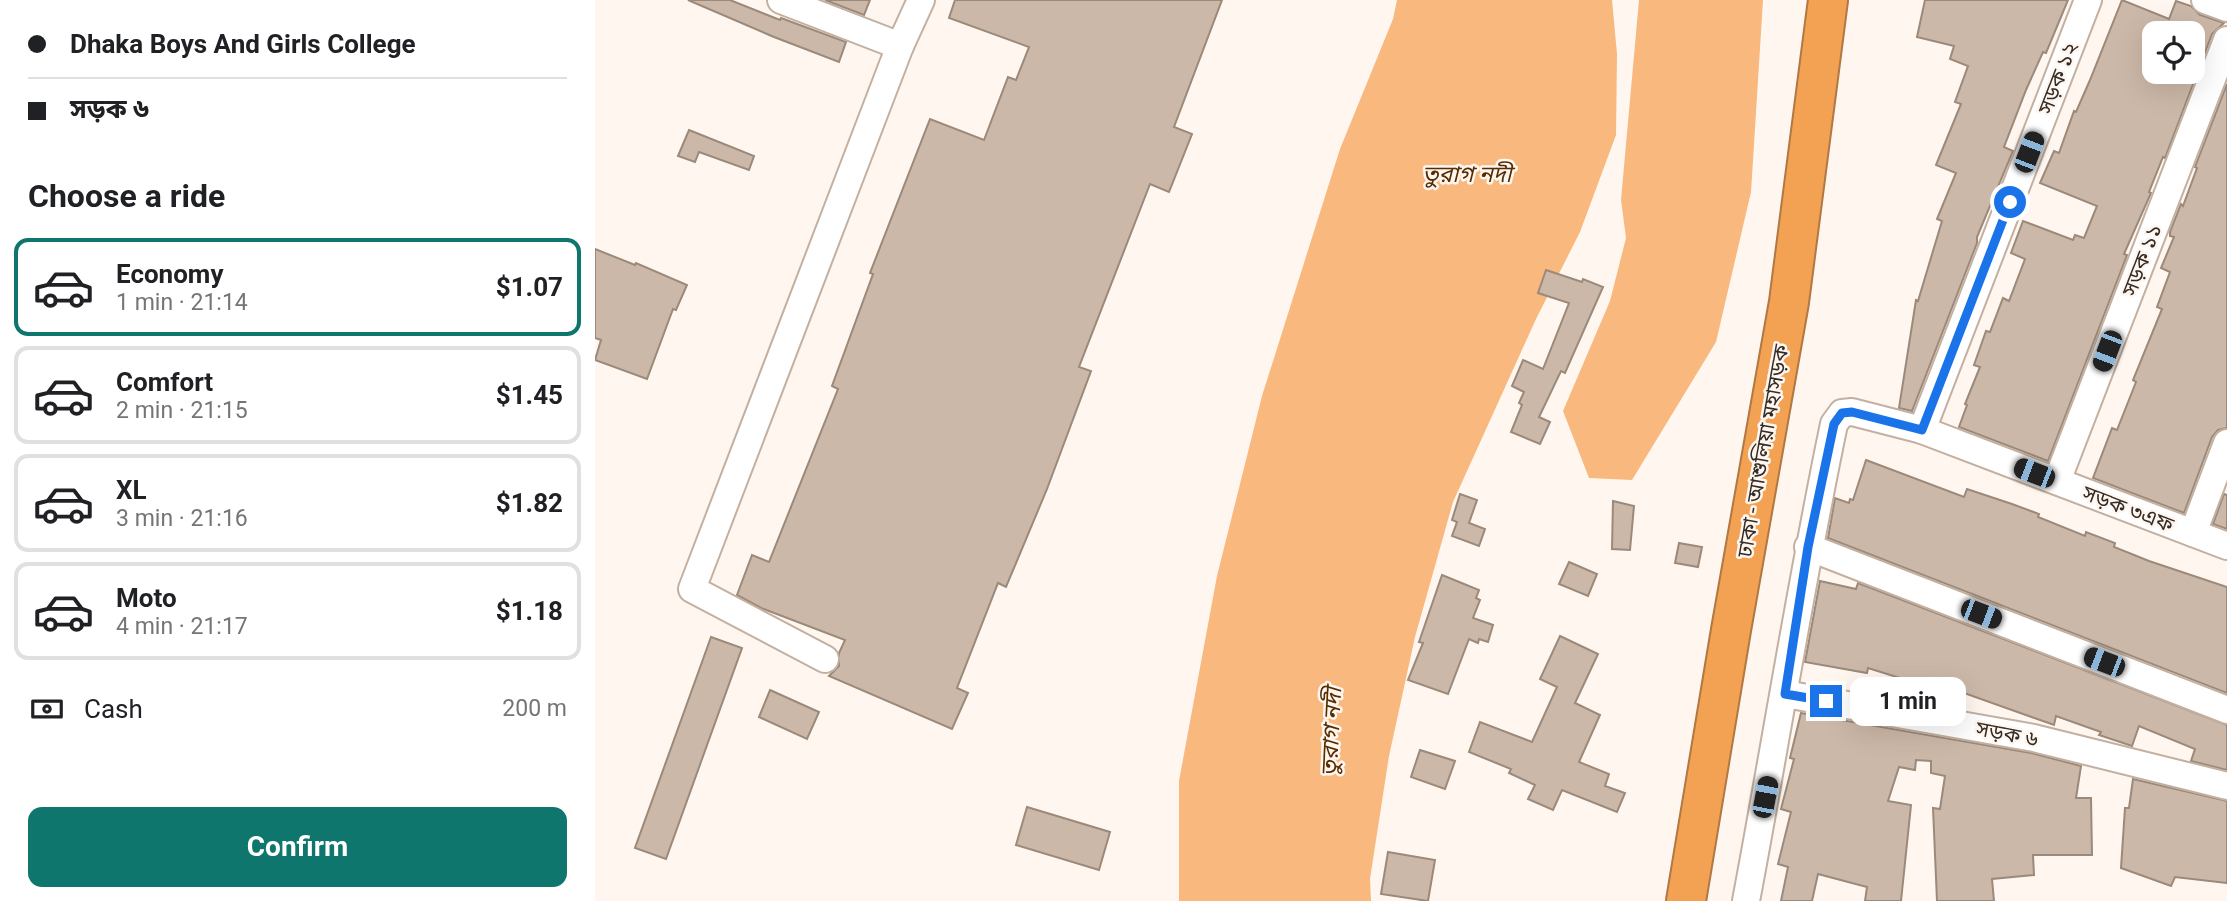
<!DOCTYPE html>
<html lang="en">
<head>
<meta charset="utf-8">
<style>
  body { margin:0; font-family:Roboto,"Noto Sans Bengali",sans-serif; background:#f2f2f2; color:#202124; height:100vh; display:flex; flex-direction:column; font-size:26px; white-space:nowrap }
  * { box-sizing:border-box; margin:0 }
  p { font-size:23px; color:#757577 }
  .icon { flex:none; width:38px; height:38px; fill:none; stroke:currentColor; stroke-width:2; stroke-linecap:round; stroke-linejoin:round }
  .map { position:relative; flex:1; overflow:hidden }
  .sheet { display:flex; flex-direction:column; background:#fff; width:595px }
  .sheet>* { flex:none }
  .hud { display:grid; align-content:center; height:154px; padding:0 28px; background:#fff }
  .buttons { position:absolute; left:1547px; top:21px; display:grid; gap:14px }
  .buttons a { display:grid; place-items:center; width:63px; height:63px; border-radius:14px; background:#fff; box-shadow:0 7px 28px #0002; font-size:35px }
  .end { position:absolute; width:32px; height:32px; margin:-16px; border:9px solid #1a73e8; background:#fff; box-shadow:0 0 0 4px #fff }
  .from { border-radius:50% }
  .bubble { position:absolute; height:49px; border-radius:14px; background:#fff; box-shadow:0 7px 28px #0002; font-size:23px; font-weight:700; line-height:49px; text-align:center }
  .car { position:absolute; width:21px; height:42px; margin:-21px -10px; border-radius:9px; box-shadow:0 0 5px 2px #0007; background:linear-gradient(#222 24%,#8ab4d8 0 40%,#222 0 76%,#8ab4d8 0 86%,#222 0) }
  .hud b { display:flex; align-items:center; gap:24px; height:66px; font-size:26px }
  .hud b+b { border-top:2px solid #e0e0e0 }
  .hud i { width:18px; height:18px; background:#202124 }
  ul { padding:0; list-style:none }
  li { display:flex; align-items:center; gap:21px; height:98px; margin:0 14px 10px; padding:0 14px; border:4px solid #e0e0e0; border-radius:14px }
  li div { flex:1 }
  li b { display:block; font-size:26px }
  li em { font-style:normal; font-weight:700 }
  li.active { border-color:#0f766e }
  li>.icon { width:63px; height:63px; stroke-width:1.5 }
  h2 { padding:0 28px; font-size:32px; line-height:84px }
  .pay { display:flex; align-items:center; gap:18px; height:77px; padding:0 28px; font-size:26px }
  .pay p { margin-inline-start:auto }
  .cta { display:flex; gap:14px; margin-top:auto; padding:14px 28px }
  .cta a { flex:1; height:80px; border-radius:14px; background:#0f766e; color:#fff; font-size:28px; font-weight:700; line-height:80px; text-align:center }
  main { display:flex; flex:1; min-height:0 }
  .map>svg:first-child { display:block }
  .water { fill:#f8b87e }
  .building { fill:#ccb8a8; stroke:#9b8979; stroke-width:2; fill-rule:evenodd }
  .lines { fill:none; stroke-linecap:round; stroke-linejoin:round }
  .minor-casing { stroke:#c3b0a0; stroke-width:30 }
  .highway-casing { stroke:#b07843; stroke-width:42 }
  .minor { stroke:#fff; stroke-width:26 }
  .highway { stroke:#f3a153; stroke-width:38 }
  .route { stroke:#1a73e8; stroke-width:9 }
  .labels { text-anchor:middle; stroke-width:5; stroke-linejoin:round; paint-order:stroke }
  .street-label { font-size:21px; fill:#332c26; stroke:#fff6f0 }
  .water-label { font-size:23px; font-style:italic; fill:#552d00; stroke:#fff6f0 }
</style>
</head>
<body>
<main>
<section class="sheet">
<div class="hud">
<b><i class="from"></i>Dhaka Boys And Girls College</b>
<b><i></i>সড়ক ৬</b>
</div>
<h2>Choose a ride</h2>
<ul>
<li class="active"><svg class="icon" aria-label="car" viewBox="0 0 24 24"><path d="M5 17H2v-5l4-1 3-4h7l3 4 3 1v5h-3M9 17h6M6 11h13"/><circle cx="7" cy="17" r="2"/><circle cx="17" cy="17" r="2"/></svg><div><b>Economy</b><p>1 min · 21:14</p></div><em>$1.07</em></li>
<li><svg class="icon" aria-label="car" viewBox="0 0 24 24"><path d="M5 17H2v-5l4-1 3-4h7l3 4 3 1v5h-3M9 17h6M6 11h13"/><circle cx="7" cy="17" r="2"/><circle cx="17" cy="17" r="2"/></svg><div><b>Comfort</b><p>2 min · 21:15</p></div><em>$1.45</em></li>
<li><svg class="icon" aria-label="car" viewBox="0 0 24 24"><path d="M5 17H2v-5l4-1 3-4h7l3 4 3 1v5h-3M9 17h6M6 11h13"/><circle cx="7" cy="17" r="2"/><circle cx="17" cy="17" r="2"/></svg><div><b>XL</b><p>3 min · 21:16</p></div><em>$1.82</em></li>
<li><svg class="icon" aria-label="car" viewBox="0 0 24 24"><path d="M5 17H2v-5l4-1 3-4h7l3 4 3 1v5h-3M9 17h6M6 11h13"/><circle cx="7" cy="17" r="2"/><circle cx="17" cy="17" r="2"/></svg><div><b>Moto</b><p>4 min · 21:17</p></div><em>$1.18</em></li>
</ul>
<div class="pay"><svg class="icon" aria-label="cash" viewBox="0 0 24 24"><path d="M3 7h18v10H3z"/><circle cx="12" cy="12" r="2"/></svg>Cash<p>200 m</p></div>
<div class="cta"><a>Confirm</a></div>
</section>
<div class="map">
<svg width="1632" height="901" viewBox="0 0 1632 901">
  <rect width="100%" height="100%" fill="#fff6f0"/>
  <!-- water -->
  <g class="water">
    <polygon points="802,0 1017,0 1022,54 1021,135 985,232 941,319 858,502 820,637 794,756 775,879 776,901 584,901 584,781 622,576 667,396 745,149 798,19"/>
    <polygon points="1044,0 1168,0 1156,192 1121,342 1037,480 994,478 968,411 1015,301 1031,238 1026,200"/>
  </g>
  <!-- building -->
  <g class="building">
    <polygon points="93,0 135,0 185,20 186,18 251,42 244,62 179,37"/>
    <polygon points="230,0 275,0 269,15"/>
    <polygon points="360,0 627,0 579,127 597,134 574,192 555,184 484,367 496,371 452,489 411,587 403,583 362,688 373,693 357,729 234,676 244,666 244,653 250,640 166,608 142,595 157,555 174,562 243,389 237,386 278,274 275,273 335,119 389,140 413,77 421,80 434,47 354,18"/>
    <polygon points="1330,0 1473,0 1451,53 1448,52 1431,90 1409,147 1418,151 1382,237 1382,243 1317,411 1304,408 1321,300 1323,301 1347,221 1342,219 1361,173 1341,165 1366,104 1360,102 1373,66 1355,59 1359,46 1322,37"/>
    <path d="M1527 0 1574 19 1581 1 1596 6 1605 15 1629 23 1617 34 1570 158 1568 157 1554 192 1556 193 1529 254 1532 255 1453 461 1364 427 1372 405 1370 404 1385 367 1379 365 1391 331 1395 332 1408 298 1414 301 1430 259 1416 253 1428 221 1478 240 1480 235 1489 238 1502 206 1445 183 1459 151 1464 153 1479 111 1481 112 1495 80ZM1559 33H1598V72H1559Z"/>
    <polygon points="1632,84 1632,428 1623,430 1617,437 1589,513 1498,478 1517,428 1522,430 1541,382 1538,380 1567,309 1562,307 1575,272 1566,268 1579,237 1575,236 1575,232 1586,204 1588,206 1602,168 1600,167"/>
    <polygon points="94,130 159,156 154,170 104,152 100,162 83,156"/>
    <polygon points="0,249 40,265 41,263 92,285 81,310 78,309 52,379 0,360 6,340 0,338"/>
    <polygon points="951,270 987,282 988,279 1008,287 970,373 966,371 944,417 955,422 945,444 916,432 927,405 924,403 929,392 917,386 928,360 948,369 974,303 943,293"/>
    <polygon points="1271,460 1369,497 1372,489 1417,504 1444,514 1443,517 1490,536 1491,532 1520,543 1519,547 1554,561 1632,587 1632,693 1233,538 1240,498 1254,503 1255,499 1258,500"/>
    <polygon points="865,494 882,500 874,523 890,529 884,546 857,536 862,522 857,520"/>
    <polygon points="1629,494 1632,495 1632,529 1618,524"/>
    <polygon points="1018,501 1039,506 1035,550 1017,549"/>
    <polygon points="1084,543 1107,547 1103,567 1080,563"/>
    <polygon points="974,562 1002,574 993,596 964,584"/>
    <polygon points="847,575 884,590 881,598 885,600 878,618 898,625 893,642 884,639 883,643 874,639 853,694 813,680 828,643 824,642"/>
    <polygon points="1225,581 1261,589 1263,583 1632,725 1632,770 1596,761 1600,749 1544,726 1537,746 1504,735 1506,732 1461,716 1459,725 1358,689 1356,707 1320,701 1324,684 1273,668 1272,673 1210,662"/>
    <polygon points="965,636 1003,654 980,703 1005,715 984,762 1014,774 1010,786 1030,793 1022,812 967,790 958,810 933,799 940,785 914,773 916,769 874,752 885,722 937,742 962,687 945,679"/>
    <polygon points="116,637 147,648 71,859 40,848"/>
    <polygon points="175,690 224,712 212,739 164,717"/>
    <polygon points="1206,713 1436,753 1486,766 1481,798 1496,798 1497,855 1438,855 1439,875 1397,879 1399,901 1342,901 1338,808 1345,809 1350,776 1336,773 1336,761 1321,760 1320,770 1304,767 1293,801 1316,805 1306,901 1270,901 1272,887 1223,874 1217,901 1186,901 1193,867 1183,864 1196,812 1186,809 1199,759 1195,758"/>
    <polygon points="825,750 860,761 850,789 816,777"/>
    <polygon points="1538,779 1632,801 1632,883 1580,877 1576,886 1526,868 1530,808 1534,808"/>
    <polygon points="432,807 515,832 504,870 421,845"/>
    <polygon points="793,852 840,860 833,901 786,894"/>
  </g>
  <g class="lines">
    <!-- minor casing -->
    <g class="minor-casing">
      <g id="minor">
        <polyline points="186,0 305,46 97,589 230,659"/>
        <polyline points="1610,0 1632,8"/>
        <polyline points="305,46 326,0"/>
        <polyline points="1327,430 1493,0"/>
        <polyline points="1462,481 1632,40"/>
        <polyline points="1598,533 1632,443"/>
        <polyline points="1213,547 1632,710"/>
        <polyline points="1190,694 1439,738 1632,786"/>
        <path d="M1151 901C1181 742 1206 582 1239 424L1247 413 1257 412 1327 430 1632 546"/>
      </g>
    </g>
    <!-- highway casing -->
    <g class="highway-casing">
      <polyline id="highway" points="1091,901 1136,630 1194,302 1233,0"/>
    </g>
    <!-- minor -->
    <use href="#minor" class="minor"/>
    <!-- highway -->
    <use href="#highway" class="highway"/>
  </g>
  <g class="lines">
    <!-- route -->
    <polyline class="route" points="1231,701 1190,694 1213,547 1239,424 1247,413 1257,412 1327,430 1415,202"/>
  </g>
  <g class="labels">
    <!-- street labels -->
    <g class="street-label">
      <text transform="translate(1463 78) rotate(-69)" y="7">সড়ক ১২</text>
      <text transform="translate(1547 260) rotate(-69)" y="7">সড়ক ১১</text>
      <text transform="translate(1168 451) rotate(-80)" y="7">ঢাকা - আশুলিয়া মহাসড়ক</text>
      <text transform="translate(1533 509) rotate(21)" y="7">সড়ক ৩এফ</text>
      <text transform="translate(1412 734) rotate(11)" y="7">সড়ক ৬</text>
    </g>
    <!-- water labels -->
    <g class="water-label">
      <text x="872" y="182">তুরাগ নদী</text>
      <text transform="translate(736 732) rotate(-87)" y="8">তুরাগ নদী</text>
    </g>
  </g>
</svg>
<div class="buttons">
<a><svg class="icon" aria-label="locate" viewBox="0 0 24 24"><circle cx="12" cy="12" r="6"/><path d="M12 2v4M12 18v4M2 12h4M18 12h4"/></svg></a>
</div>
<i class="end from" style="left:1415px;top:202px"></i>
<i class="end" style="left:1231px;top:701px"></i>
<div class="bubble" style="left:1255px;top:677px;width:116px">1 min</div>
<i class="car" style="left:1434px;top:152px;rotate:21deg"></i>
<i class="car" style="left:1512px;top:351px;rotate:201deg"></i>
<i class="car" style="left:1439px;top:473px;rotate:291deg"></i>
<i class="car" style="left:1386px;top:614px;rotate:111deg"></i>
<i class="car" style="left:1509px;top:662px;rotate:291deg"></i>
<i class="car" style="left:1170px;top:797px;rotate:11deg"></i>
</div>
</main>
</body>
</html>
